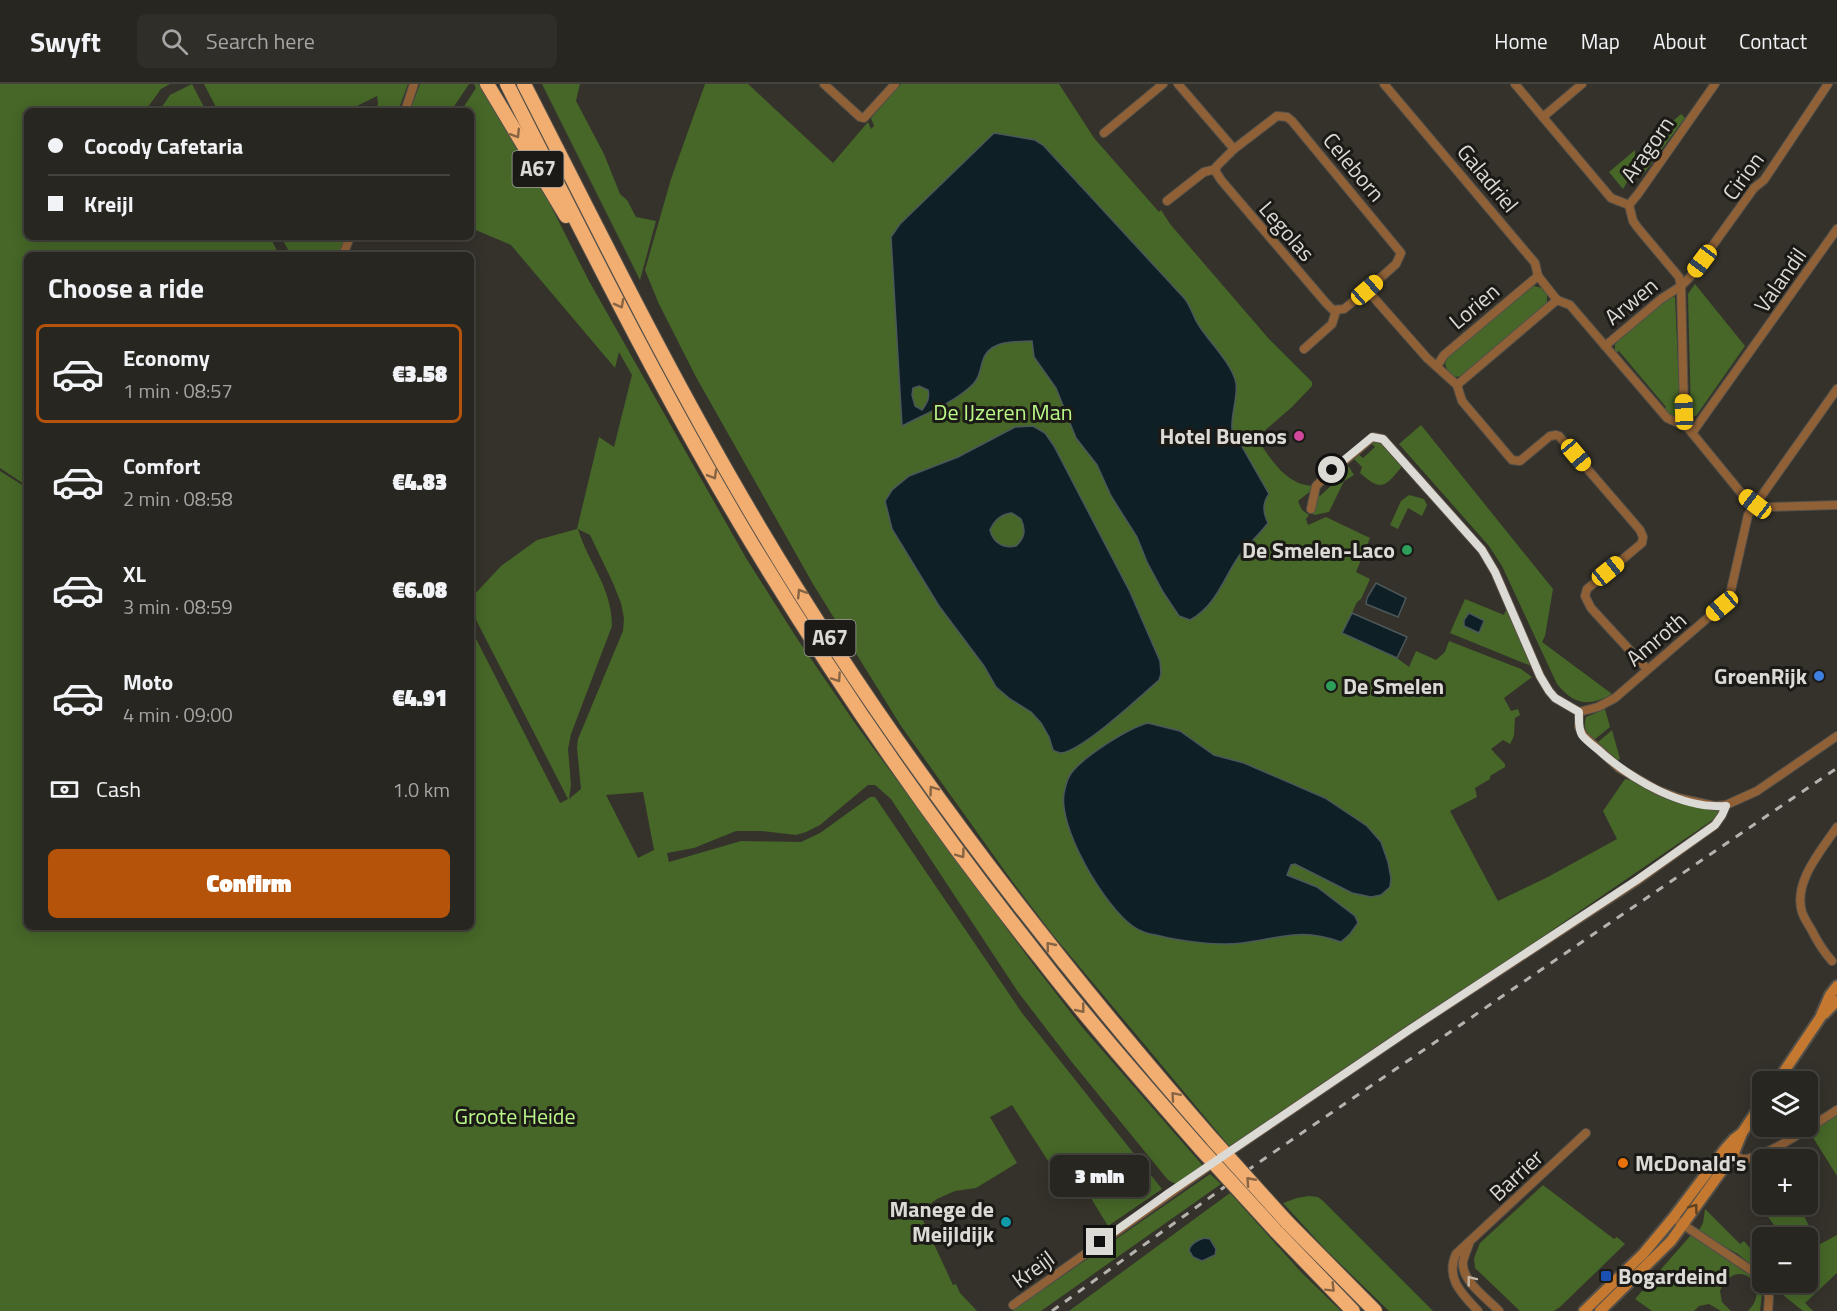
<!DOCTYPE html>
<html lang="en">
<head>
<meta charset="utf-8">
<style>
  body { margin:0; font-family:"Titillium Web",sans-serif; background:#302e29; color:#f1f3f6; height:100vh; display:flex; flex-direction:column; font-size:22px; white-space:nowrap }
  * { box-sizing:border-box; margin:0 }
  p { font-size:20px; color:#a5a5a5 }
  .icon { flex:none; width:33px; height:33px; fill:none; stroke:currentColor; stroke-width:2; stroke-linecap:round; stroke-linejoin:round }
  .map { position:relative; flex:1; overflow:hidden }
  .side { position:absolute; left:24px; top:168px; width:450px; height:678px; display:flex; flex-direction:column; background:#282620; border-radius:9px; box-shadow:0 3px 15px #0003,0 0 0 2px #44433e }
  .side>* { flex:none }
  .banner { position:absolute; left:24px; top:24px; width:450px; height:132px; border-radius:9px; box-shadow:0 3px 15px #0003,0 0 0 2px #44433e; display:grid; align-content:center; height:132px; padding:0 24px; background:#282620 }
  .buttons { position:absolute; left:1752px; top:987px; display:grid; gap:12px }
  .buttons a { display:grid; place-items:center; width:66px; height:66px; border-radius:9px; background:#282620; box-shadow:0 3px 15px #0003,0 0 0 2px #44433e; font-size:30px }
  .end { position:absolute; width:27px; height:27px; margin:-14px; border:8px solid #dcdad5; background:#111; box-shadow:0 0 0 3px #111 }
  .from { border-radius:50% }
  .bubble { position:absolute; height:42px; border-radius:9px; background:#282620; box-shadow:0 3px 15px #0003,0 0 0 2px #44433e; font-size:20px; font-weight:800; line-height:42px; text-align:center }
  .car { position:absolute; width:18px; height:36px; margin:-18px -9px; border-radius:8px; box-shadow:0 0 4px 2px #0007; background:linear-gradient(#f5c518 24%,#345 0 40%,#f5c518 0 76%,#345 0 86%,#f5c518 0) }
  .banner b { display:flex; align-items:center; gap:21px; height:57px; font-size:22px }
  .banner b+b { border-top:2px solid #44433e }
  .banner i { width:15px; height:15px; background:#f1f3f6 }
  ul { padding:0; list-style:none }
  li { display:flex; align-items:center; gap:18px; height:99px; margin:0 12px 9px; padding:0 12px; border:3px solid transparent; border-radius:9px }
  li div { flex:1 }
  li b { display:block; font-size:22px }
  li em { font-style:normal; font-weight:800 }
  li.on { border-color:#b45309 }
  li>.icon { width:54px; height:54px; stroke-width:1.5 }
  h2 { padding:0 24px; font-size:27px; line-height:72px }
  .pay { display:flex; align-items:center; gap:15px; height:66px; padding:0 24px; font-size:22px }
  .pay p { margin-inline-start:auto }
  .action { display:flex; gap:12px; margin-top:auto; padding:12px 24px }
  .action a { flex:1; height:69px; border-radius:9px; background:#b45309; color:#fff; font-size:24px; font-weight:800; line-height:69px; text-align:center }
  header { display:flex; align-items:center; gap:36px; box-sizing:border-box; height:84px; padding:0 30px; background:#282620; border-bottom:2px solid #44433e }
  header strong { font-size:28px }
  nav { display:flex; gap:33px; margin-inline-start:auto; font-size:21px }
  .search { width:420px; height:54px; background:#302e29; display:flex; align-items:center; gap:15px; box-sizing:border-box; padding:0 21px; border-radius:9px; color:#a5a5a5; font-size:22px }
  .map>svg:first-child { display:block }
  .green { fill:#466728; fill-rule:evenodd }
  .water { fill:#0f1f26; stroke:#4c575a; stroke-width:1.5; fill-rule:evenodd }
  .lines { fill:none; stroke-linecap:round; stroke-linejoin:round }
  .street-casing { stroke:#53504a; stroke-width:10 }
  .secondary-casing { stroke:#53504a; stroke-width:14 }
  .highway-casing { stroke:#53504a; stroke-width:16 }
  .street { stroke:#906137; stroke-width:8 }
  .secondary { stroke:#c57930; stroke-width:10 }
  .highway { stroke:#f2ad70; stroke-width:14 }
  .rail { stroke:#b6b3ae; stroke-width:3; stroke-dasharray:8 8; stroke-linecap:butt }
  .highway-bridge-casing { stroke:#53504a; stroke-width:16; stroke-linecap:butt }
  .highway-bridge { stroke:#f2ad70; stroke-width:14 }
  .oneway { stroke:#866444 }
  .oneway2 { stroke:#5f4021 }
  .oneway3 { stroke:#c5b6a6 }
  .route { stroke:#dcdad5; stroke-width:8 }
  .hotel-dot { fill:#d1479c; stroke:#1b1a17; stroke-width:2 }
  .leisure-dot { fill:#2e9e5b; stroke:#1b1a17; stroke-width:2 }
  .shop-dot { fill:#3f7fe0; stroke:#1b1a17; stroke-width:2 }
  .food-dot { fill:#e8710a; stroke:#1b1a17; stroke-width:2 }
  .culture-dot { fill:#0f9aa8; stroke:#1b1a17; stroke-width:2 }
  .transit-dot { fill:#1a4fb4; stroke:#1b1a17; stroke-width:2 }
  .labels { text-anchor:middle; stroke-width:6; stroke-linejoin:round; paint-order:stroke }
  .shield { fill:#1b1a17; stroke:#a2a09c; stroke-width:1.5 }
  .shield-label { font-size:21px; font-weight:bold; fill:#dcdad5 }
  .street-label { font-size:22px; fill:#dcdad5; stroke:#1b1a17 }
  .park-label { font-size:22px; fill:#b9f786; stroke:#1b1a17 }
  .poi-label { font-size:22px; font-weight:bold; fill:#dcdad5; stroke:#1b1a17; text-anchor:end }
</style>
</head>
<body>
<header>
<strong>Swyft</strong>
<div class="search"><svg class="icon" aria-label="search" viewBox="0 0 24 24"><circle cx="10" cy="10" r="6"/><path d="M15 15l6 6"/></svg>Search here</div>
<nav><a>Home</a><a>Map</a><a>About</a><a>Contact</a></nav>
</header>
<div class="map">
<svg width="1837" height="1227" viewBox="0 0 1837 1227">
  <rect width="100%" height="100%" fill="#35322b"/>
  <!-- green -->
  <g class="green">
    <polygon points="0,0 170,0 161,5 145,27 27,27 27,153 270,153 279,171 27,171 27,402 0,384"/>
    <polygon points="192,0 206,27 159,27 170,11"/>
    <polygon points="204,0 408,0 398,27 376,27 378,19 377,12 347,27 218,27"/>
    <polygon points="420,0 469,0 451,27 410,27"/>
    <path d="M474 0H483L527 75 589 197 746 474 798 556 857 642 1030 876 1082 943 1204 1083 1178 1101 1168 1096 1071 977 1018 908 891 715 875 701H868L820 741 806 748 796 751 761 747H736L694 764 667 769 669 778 741 757 801 758 820 749 870 713H875L1022 929 1162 1105 1108 1142 1078 1093 1063 1100 1012 1021 990 1033 1017 1079 976 1104 955 1107 937 1115 919 1128 953 1201 956 1200 960 1209 977 1227H0V387L27 404V843H471V545L560 719 568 715 471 526V505L474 511 501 482 537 456 577 445 599 353 614 363 632 291 619 268 615 284 511 161 471 144V27H461L476 4ZM578 445 590 451 613 499 621 519 624 534 623 547 578 655 577 664 581 705 569 715 571 701 568 665 571 650 612 542C612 503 588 479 578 445ZM643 708 654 766 638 774 606 711Z"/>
    <polygon points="542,0 580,0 576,17 604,70 620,110 627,116 636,133 656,137 640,196"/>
    <path d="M705 0H748L833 79 868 38 871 45 874 42 871 34 901 0H1059L1094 54 1159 128 1161 126 1170 140 1269 255 1312 298V302L1292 323 1256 354C1271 374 1284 400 1312 402V406L1298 417 1302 426 1309 431 1306 435 1308 441 1326 433 1370 454 1356 488 1370 495 1361 515 1357 518 1343 549 1397 574 1409 583 1416 567 1436 576 1445 568 1449 557 1521 585 1532 593 1504 614 1511 627 1518 625 1520 631 1515 634 1514 652 1510 660 1503 656 1491 665 1505 680V683L1490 692V695L1475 704 1477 713 1450 727 1498 817 1546 794 1617 755 1603 727 1625 695 1631 696 1642 701 1715 725 1720 727 1717 733 1545 851 1230 1063 1053 851 1012 797 901 642 813 500 696 293 659 220 645 186 671 95Z"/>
    <polygon points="1681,30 1685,34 1642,92 1645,61"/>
    <polygon points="1635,66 1635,84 1623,105 1609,88"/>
    <polygon points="281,153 347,153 340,171 291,171"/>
    <polygon points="1695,200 1745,262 1696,332 1691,332 1688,210"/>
    <polygon points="1533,202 1543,204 1547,209 1547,220 1463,292 1454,293 1448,289 1445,279 1448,272"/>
    <polygon points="1670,212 1675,213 1680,326 1677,332 1672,333 1664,325 1666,323 1619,267 1615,269 1615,260"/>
    <path d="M1421 341 1553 505 1545 552 1542 558 1612 610C1589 623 1574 621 1557 600L1502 482 1489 462 1399 360Z"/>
    <path d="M1375 356H1379L1403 381C1386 402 1382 409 1360 389L1362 383 1354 375 1358 370 1363 374 1375 363 1371 359Z"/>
    <polygon points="1345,381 1349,383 1354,391 1344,397 1329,428 1314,431 1312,429 1318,410 1320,412 1346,388 1343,383"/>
    <polygon points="1409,411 1424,415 1427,421 1422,432 1408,424 1398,445 1390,441 1401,417"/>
    <polygon points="1465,515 1504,531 1508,521 1536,584 1450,549"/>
    <path d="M1605 625 1610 643 1594 656C1586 649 1583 644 1586 633Z"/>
    <polygon points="1612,646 1620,675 1617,676 1597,659"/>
    <polygon points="1837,1027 1837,1092 1809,1047"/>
    <polygon points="1210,1090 1221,1100 1041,1227 1012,1227"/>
    <polygon points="1543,1101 1614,1155 1617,1153 1625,1160 1560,1223 1554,1227 1520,1227 1475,1184 1474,1174 1480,1159"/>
    <path d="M1230 1109 1302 1189 1341 1227H1069ZM1204 1154 1209 1173 1202 1177 1193 1173 1189 1166C1191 1159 1198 1156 1204 1154Z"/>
    <polygon points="1309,1112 1318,1113 1323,1117 1433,1227 1389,1227 1326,1166 1283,1119 1297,1114"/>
    <path d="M1768 1121H1797C1807 1137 1815 1147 1809 1166L1837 1151V1189L1805 1219 1813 1227H1803L1768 1199 1808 1198V1154L1783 1153 1763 1126Z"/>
    <polygon points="1705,1125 1740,1160 1744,1157 1762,1178 1762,1190 1738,1170 1698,1148 1703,1139"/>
    <path d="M1691 1151 1758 1197 1762 1210 1760 1227H1748C1774 1201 1735 1170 1720 1207L1722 1218 1731 1227H1721L1709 1220 1699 1222 1694 1227H1652L1635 1215Z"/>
  </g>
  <!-- water -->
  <g class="water">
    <path d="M994 49 1035 56 1043 61 1185 215C1191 223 1193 232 1198 240 1208 257 1232 279 1236 299 1238 314 1231 329 1232 345L1269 410C1262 419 1263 429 1268 439 1259 451 1248 460 1239 472 1223 495 1216 522 1190 536L1179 532 1163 508 1147 478 1137 453 1111 412 1097 381 1076 354 1056 304 1034 273 1032 257C1012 258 987 256 982 279 980 288 978 297 970 303 951 320 925 330 902 342L891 153 900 140ZM919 302 928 306C930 314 927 319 922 326L915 322 912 311 913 304Z"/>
    <path d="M1033 342 1045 349 1054 362 1130 508 1160 577 1161 590 1159 596C1141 612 1082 667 1061 669 1060 669 1054 667 1053 666L1049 653 1041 639 1031 628 1010 615 996 603 984 582 939 522 892 445 885 417 892 406 909 392 958 373 1015 343ZM1012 429 1021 435C1026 446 1025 454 1016 462 1003 465 993 458 990 446 994 437 1001 430 1012 429Z"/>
    <polygon points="1376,499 1406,514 1398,533 1366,520 1367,514"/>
    <polygon points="1352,529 1407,553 1397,574 1342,549"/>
    <polygon points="1469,529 1483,536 1484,537 1479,549 1464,542 1464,536"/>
    <path d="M1148 639 1180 647 1214 671 1244 679 1325 714 1367 742 1381 758 1388 778 1391 794 1390 803 1381 811 1371 813 1352 809 1295 780 1291 781 1287 791 1317 803 1355 832 1358 839 1350 850 1341 858C1301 843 1281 854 1242 859 1219 862 1178 857 1156 851 1149 850 1140 847 1134 843 1106 825 1054 739 1065 705 1066 700 1069 692 1072 688 1085 672 1128 644 1148 639Z"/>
    <path d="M1204 1154 1210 1155 1216 1165 1215 1171 1202 1177 1193 1173 1189 1166C1191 1159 1198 1156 1204 1154Z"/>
  </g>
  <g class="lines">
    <!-- street casing -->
    <g class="street-casing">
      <g id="street">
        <polyline points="824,0 860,33 864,34 895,0"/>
        <polyline points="1178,0 1234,65 1216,83 1216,88 1221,96 1326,219 1333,226 1344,225 1367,206 1427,274 1457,301"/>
        <polyline points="1384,0 1535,179 1538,192 1557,216"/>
        <polyline points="1515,0 1611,114 1629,121"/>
        <polyline points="405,27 414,0"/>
        <polyline points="1543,33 1582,0"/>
        <polyline points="1104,49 1163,0"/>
        <polyline points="1234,65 1277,32 1287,33 1292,37 1401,169 1396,180 1367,206"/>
        <polyline points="1167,117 1204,88 1216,85"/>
        <polyline points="1629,121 1633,137 1638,144 1679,193 1681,202 1684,328 1687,343 1692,349 1742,410 1755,420 1768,423 1837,421"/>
        <polyline points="1629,121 1638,110 1715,0"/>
        <polyline points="343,171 350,153"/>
        <polyline points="1557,216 1570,221 1667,334 1687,343"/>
        <polyline points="1605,262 1661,215 1681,202 1690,193 1754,104 1764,96 1828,0"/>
        <polyline points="1304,265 1332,240 1336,227"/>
        <polyline points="1437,282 1444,271 1538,192"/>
        <polyline points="1457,301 1462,317 1512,376 1520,377 1550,352 1556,351 1559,352 1640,446 1643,453 1642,459 1587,505 1585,512 1591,524 1647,585"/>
        <polyline points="1457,301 1557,216"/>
        <polyline points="1692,349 1837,145"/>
        <polyline points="1311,425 1316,402 1323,395 1373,353 1383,355 1482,466 1495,488 1540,592 1549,607 1555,614 1579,628 1579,643 1583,651 1619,684 1657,706 1678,714 1715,722 1726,721 1757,707 1837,652"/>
        <polyline points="1579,628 1598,623 1615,614 1726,518 1731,506 1748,431 1837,305"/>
        <path d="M1832 877C1823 867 1817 857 1811 845 1808 840 1804 834 1802 828 1793 798 1821 767 1837 743"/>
        <path d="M1730 1068C1734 1071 1738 1074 1743 1075 1763 1076 1818 1038 1837 1026"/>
        <polyline points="1225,1071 1409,946 1637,797 1715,741 1722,731 1726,721"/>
        <polyline points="1673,1134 1751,1186 1762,1197"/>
        <path d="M1469 1160C1467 1166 1464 1172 1463 1178 1461 1197 1488 1215 1499 1227"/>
        <polyline points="1764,1198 1769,1213 1768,1227"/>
        <polyline points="1013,1221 1215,1078"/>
        <path d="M1478 1227C1462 1210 1445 1194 1456 1170L1586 1049"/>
      </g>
    </g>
    <!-- secondary casing -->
    <g class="secondary-casing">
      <g id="secondary">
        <polyline points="1824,930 1837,917"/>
        <polyline points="1777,998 1820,934 1830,911 1837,902"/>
        <polyline points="1584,1227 1643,1170 1673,1134 1725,1065 1734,1055 1742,1049"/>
        <polyline points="1600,1227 1671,1157 1733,1071 1742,1049 1762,1019"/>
      </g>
    </g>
    <!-- highway casing -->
    <g class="highway-casing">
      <g id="highway">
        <polyline points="487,0 566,132"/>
        <path d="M507 0C585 154 662 310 751 458 838 602 935 742 1040 874 1091 940 1146 1002 1201 1065"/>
        <path d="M524 0C600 149 674 300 760 444 890 663 1046 865 1213 1056"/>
        <polyline points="1287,1138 1375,1227"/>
        <polyline points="1275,1146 1353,1227"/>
      </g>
    </g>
    <!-- street -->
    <use href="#street" class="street"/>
    <!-- secondary -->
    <use href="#secondary" class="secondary"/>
    <!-- highway -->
    <use href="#highway" class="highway"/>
    <!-- rail -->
    <polyline class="rail" points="1052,1227 1255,1081 1837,684"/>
    <!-- highway-bridge casing -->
    <g class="highway-bridge-casing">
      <g id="highway-bridge">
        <polyline points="1213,1056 1287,1138"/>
        <polyline points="1201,1065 1275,1146"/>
      </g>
    </g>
    <!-- highway-bridge -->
    <use href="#highway-bridge" class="highway-bridge"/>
  </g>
  <!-- one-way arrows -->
  <defs><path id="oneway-chevron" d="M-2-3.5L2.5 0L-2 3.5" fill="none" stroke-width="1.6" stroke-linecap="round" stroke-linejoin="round" transform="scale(1.5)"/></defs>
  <g class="oneway">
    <use href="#oneway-chevron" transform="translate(516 50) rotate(58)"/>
    <use href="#oneway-chevron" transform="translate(620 220) rotate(62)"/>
    <use href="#oneway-chevron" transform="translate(713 391) rotate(60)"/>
    <use href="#oneway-chevron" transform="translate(801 509) rotate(-122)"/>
    <use href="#oneway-chevron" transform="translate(837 594) rotate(56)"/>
    <use href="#oneway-chevron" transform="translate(933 706) rotate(-126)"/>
    <use href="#oneway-chevron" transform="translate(961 770) rotate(54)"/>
    <use href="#oneway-chevron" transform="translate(1050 862) rotate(-129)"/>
    <use href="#oneway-chevron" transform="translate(1081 925) rotate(51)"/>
    <use href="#oneway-chevron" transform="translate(1175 1012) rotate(-131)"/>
    <use href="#oneway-chevron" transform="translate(1250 1097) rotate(-132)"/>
    <use href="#oneway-chevron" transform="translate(1331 1204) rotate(45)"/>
  </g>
  <use class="oneway2" href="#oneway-chevron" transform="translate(1694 1124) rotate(-54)"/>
  <use class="oneway3" href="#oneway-chevron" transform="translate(1471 1196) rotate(-128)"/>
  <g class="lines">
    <!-- route -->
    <path class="route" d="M1100 1158 1170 1108 1409 946 1637 796 1715 741 1722 731 1726 722C1682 725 1635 697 1603 670 1597 664 1587 658 1582 651 1578 644 1579 635 1579 628L1555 614 1549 607 1540 592 1495 488 1482 466 1383 355 1372 353 1332 386"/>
  </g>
  <!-- markers -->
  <circle class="hotel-dot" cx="1299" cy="352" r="6"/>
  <g class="leisure-dot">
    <circle cx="1407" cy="466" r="6"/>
    <circle cx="1331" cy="602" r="6"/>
  </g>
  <circle class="shop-dot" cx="1819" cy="592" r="6"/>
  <circle class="food-dot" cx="1623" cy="1079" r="6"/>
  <circle class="culture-dot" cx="1006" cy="1138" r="6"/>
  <rect class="transit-dot" x="1600" y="1186" width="12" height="12" rx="3"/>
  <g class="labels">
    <!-- shield labels -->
    <g class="shield">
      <rect x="512.5" y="67" width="51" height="36" rx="4.5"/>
      <rect x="804.5" y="536" width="51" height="36" rx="4.5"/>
    </g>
    <g class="shield-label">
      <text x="538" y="92">A67</text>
      <text x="830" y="561">A67</text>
    </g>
    <!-- street labels -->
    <g class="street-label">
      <text transform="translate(1647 65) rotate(-55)" y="8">Aragorn</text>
      <text transform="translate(1354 83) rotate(50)" y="8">Celeborn</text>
      <text transform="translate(1743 92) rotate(-54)" y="8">Cirion</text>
      <text transform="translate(1488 94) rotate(50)" y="8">Galadriel</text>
      <text transform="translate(1287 147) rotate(49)" y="8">Legolas</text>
      <text transform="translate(1780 196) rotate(-55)" y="8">Valandil</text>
      <text transform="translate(1631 217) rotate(-39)" y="8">Arwen</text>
      <text transform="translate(1474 222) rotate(-40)" y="8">Lorien</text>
      <text transform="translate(1656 555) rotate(-40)" y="8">Amroth</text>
      <text transform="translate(1516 1091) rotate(-43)" y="8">Barrier</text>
      <text transform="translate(1033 1185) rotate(-36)" y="8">Kreijl</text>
    </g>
    <!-- park labels -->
    <g class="park-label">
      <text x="1003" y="336">De IJzeren Man</text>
      <text x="515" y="1040">Groote Heide</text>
    </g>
    <!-- poi labels -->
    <g class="poi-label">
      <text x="1287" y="360">Hotel Buenos</text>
      <text x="1395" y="474">De Smelen-Laco</text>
      <text x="1807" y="600">GroenRijk</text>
      <text x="1343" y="610" text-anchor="start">De Smelen</text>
      <text x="1635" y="1087" text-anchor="start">McDonald's</text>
      <text x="994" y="1133">Manege de<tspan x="994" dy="25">Meijldijk</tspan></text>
      <text x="1618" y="1200" text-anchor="start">Bogardeind</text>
    </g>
  </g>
</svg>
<div class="buttons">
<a><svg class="icon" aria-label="layers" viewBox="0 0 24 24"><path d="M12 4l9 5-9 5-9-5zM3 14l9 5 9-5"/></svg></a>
<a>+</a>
<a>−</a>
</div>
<i class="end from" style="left:1332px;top:386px"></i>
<i class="end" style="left:1100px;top:1158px"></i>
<div class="bubble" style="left:1050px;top:1071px;width:99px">3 min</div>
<i class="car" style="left:1702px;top:177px;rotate:217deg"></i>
<i class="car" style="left:1367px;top:206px;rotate:49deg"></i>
<i class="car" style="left:1684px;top:328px;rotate:358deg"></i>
<i class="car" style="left:1576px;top:371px;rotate:140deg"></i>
<i class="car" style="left:1755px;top:420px;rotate:308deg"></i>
<i class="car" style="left:1608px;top:487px;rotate:51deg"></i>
<i class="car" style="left:1722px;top:522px;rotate:230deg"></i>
<div class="banner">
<b><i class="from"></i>Cocody Cafetaria</b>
<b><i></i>Kreijl</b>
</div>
<section class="side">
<h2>Choose a ride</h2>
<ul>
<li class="on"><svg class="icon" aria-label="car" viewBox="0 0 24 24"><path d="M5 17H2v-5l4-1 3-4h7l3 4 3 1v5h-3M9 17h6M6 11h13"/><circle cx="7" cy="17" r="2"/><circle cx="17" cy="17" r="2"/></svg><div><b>Economy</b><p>1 min · 08:57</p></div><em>€3.58</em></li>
<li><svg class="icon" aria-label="car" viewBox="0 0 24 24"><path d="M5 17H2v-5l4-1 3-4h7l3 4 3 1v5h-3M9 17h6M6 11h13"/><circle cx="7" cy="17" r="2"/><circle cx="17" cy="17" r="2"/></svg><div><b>Comfort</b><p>2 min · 08:58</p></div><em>€4.83</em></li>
<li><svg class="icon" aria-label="car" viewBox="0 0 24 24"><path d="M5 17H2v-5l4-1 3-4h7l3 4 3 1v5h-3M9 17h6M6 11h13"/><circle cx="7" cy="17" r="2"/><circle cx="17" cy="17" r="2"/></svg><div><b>XL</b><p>3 min · 08:59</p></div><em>€6.08</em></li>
<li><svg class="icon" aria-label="car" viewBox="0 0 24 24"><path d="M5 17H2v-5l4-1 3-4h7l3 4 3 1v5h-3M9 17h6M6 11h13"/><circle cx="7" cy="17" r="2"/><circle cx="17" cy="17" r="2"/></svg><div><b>Moto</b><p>4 min · 09:00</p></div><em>€4.91</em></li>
</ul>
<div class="pay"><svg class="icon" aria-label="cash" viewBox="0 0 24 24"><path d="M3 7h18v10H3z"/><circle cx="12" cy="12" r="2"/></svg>Cash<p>1.0 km</p></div>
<div class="action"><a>Confirm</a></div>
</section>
</div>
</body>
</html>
